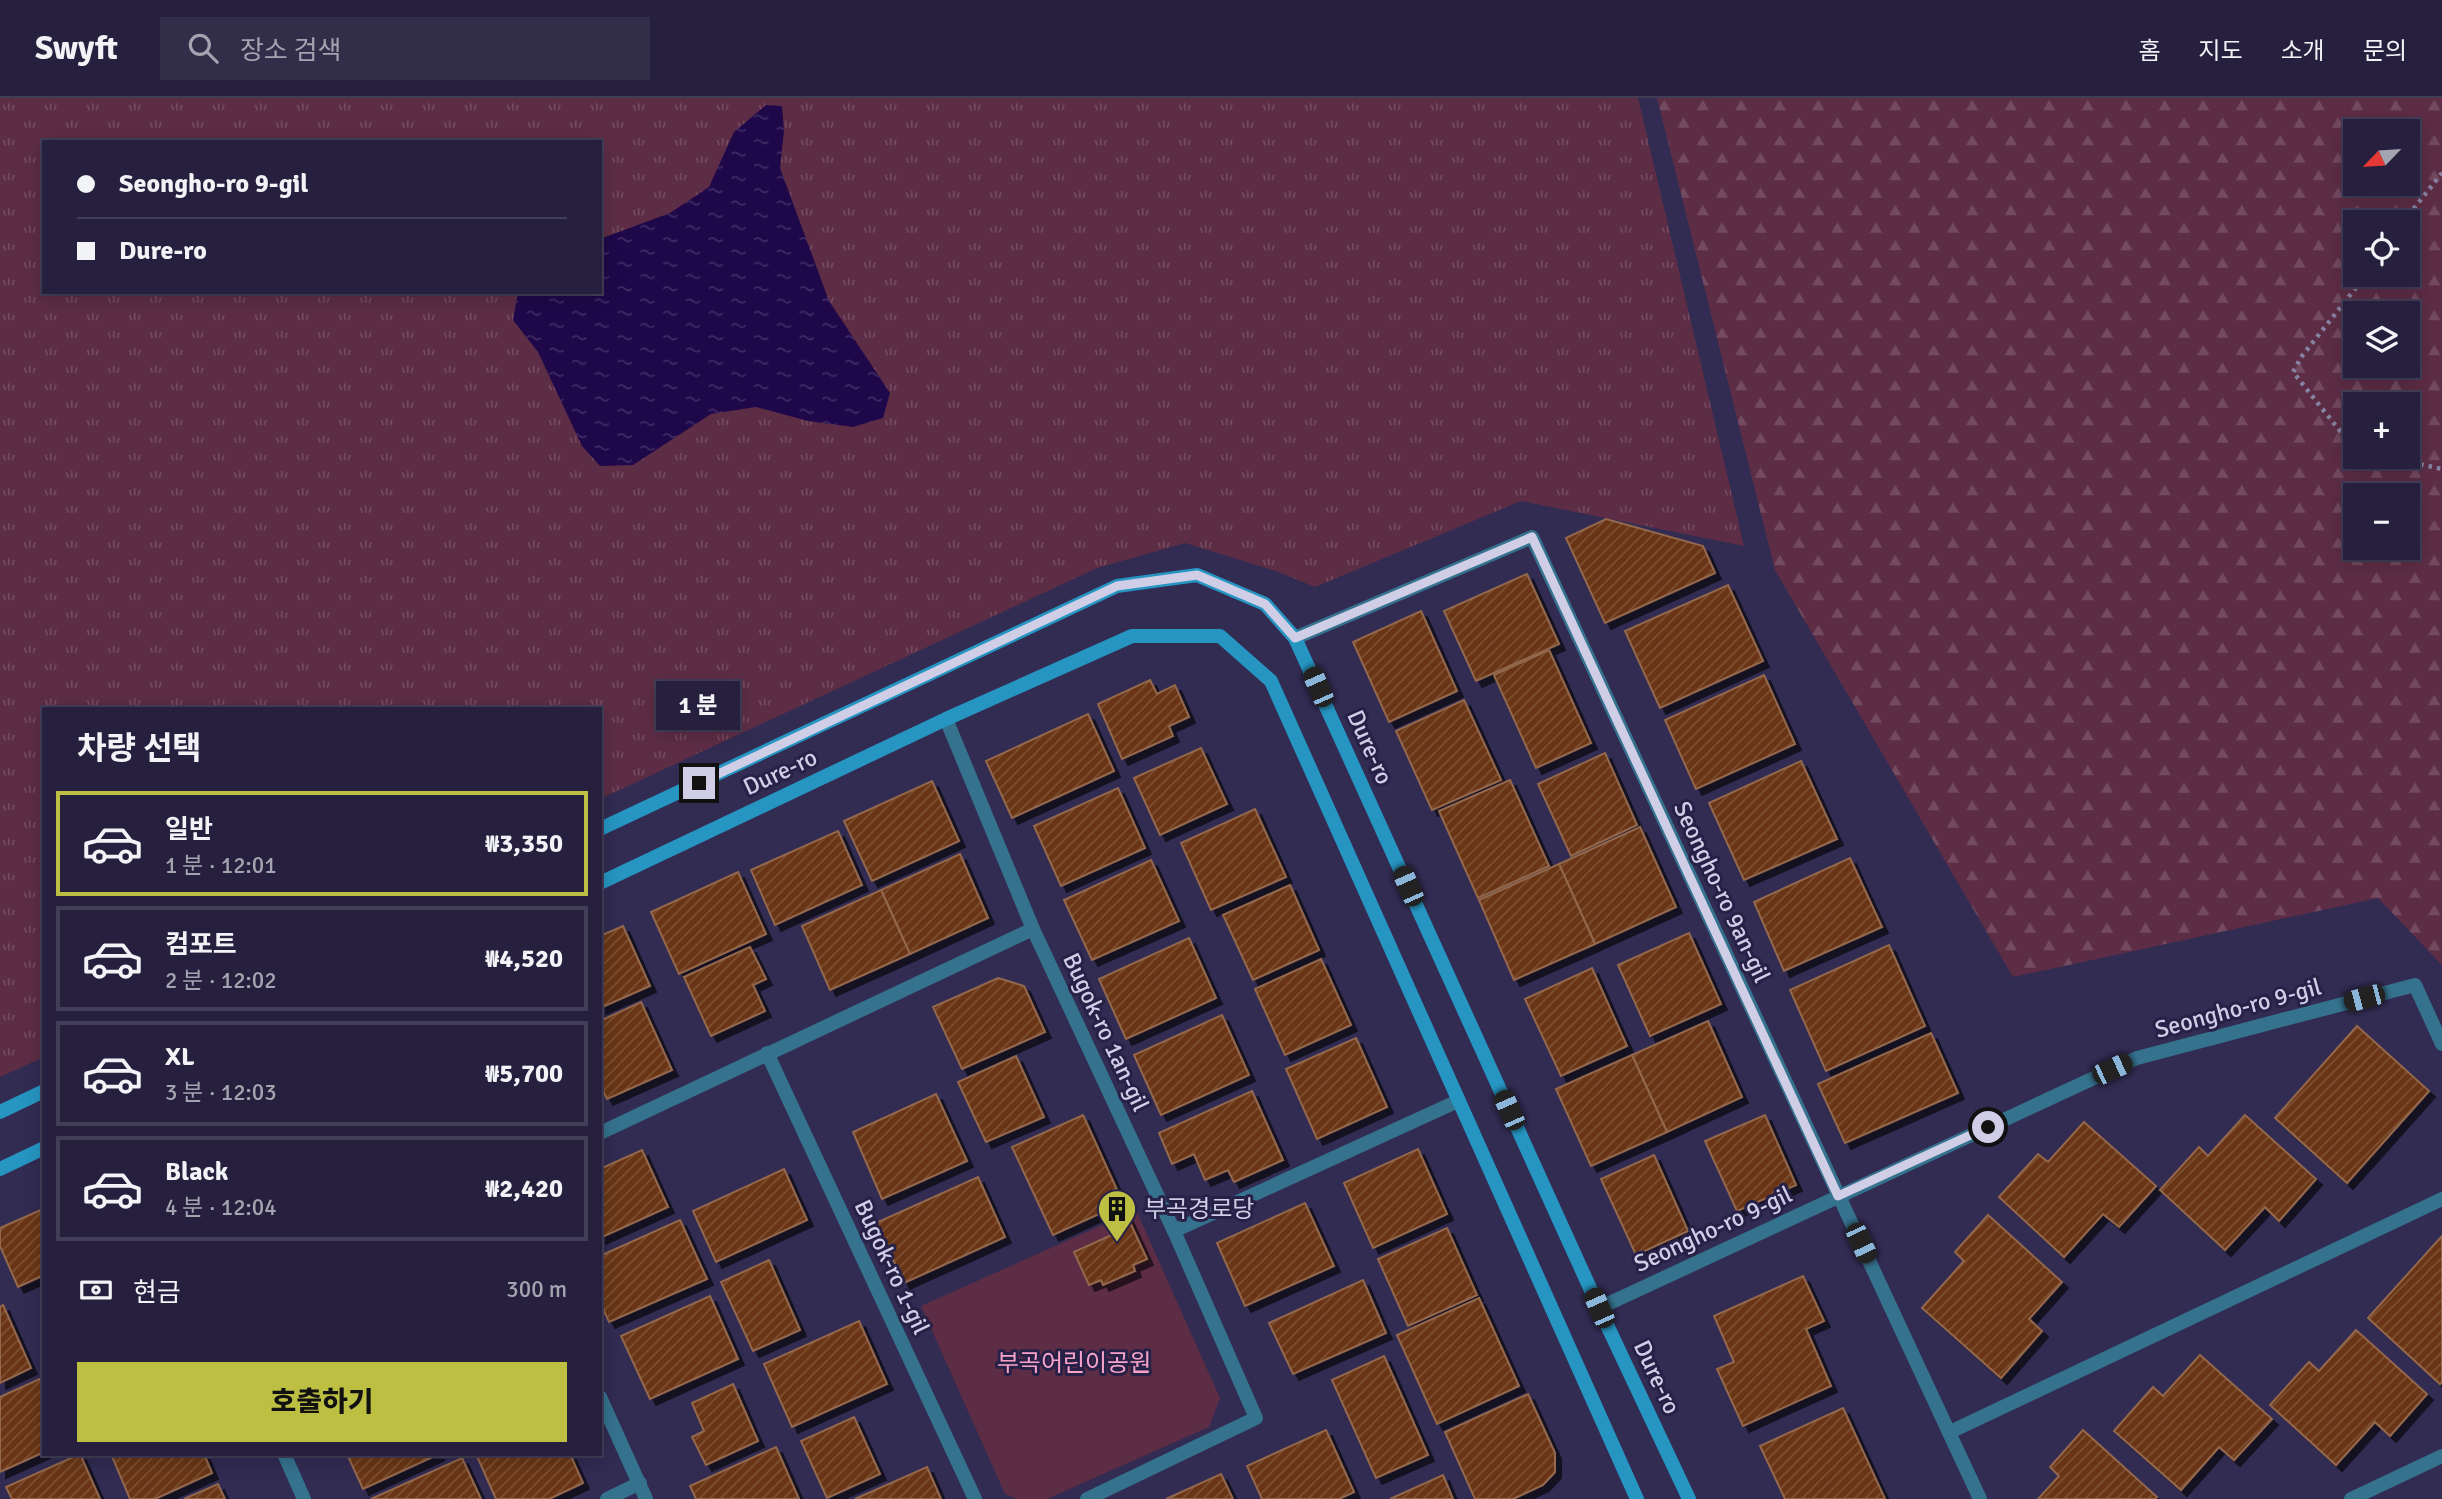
<!DOCTYPE html>
<html lang="ko">
<head>
<meta charset="utf-8">
<style>
  body { margin:0; font-family:Signika,"Noto Sans KR",sans-serif; background:#322d49; color:#f1f3f6; height:100vh; display:flex; flex-direction:column; font-size:26px; white-space:nowrap }
  * { box-sizing:border-box; margin:0 }
  p { font-size:23px; color:#a4a3b0 }
  .icon { flex:none; width:38px; height:38px; fill:none; stroke:currentColor; stroke-width:2; stroke-linecap:round; stroke-linejoin:round }
  .map { position:relative; flex:1; overflow:hidden }
  .details { position:absolute; left:42px; top:609px; width:560px; height:749px; display:flex; flex-direction:column; background:#26203e; border-radius:0px; box-shadow:0 4px 18px #0003,0 0 0 2px #423e58 }
  .details>* { flex:none }
  .hud { position:absolute; left:42px; top:42px; width:560px; height:154px; border-radius:0px; box-shadow:0 4px 18px #0003,0 0 0 2px #423e58; display:grid; align-content:center; height:154px; padding:0 35px; background:#26203e }
  .needle { width:46px; rotate:245deg }
  .controls { position:absolute; left:2343px; top:21px; display:grid; gap:14px }
  .controls a { display:grid; place-items:center; width:77px; height:77px; border-radius:0px; background:#26203e; box-shadow:0 4px 18px #0003,0 0 0 2px #423e58; font-size:35px }
  .end { position:absolute; width:32px; height:32px; margin:-16px; border:9px solid #d0cee7; background:#111; box-shadow:0 0 0 4px #111 }
  .from { border-radius:50% }
  .bubble { position:absolute; height:49px; border-radius:0px; background:#26203e; box-shadow:0 4px 18px #0003,0 0 0 2px #423e58; font-size:23px; font-weight:800; line-height:49px; text-align:center }
  .car { position:absolute; width:21px; height:42px; margin:-21px -10px; border-radius:9px; box-shadow:0 0 5px 2px #0007; background:linear-gradient(#222 24%,#8ab4d8 0 40%,#222 0 76%,#8ab4d8 0 86%,#222 0) }
  .hud b { display:flex; align-items:center; gap:24px; height:66px; font-size:26px }
  .hud b+b { border-top:2px solid #423e58 }
  .hud i { width:18px; height:18px; background:#f1f3f6 }
  ul { padding:0; list-style:none }
  li { display:flex; align-items:center; gap:21px; height:105px; margin:0 14px 10px; padding:0 21px; border:4px solid #423e58; border-radius:0px }
  li div { flex:1 }
  li b { display:block; font-size:26px }
  li em { font-style:normal; font-weight:800 }
  li.active { border-color:#bdbf43 }
  li>.icon { width:63px; height:63px; stroke-width:1.5 }
  h2 { padding:0 35px; font-size:32px; line-height:84px }
  .pay { display:flex; align-items:center; gap:18px; height:77px; padding:0 35px; font-size:26px }
  .pay p { margin-inline-start:auto }
  .cta { display:flex; gap:14px; margin-top:auto; padding:14px 35px }
  .cta a { flex:1; height:80px; border-radius:0px; background:#bdbf43; color:#111; font-size:28px; font-weight:800; line-height:80px; text-align:center }
  header { display:flex; align-items:center; gap:42px; box-sizing:border-box; height:98px; padding:0 35px; background:#26203e; border-bottom:2px solid #423e58 }
  header strong { font-size:33px }
  nav { display:flex; gap:38px; margin-inline-start:auto; font-size:24px }
  .search { width:490px; height:63px; background:#322d49; display:flex; align-items:center; gap:18px; box-sizing:border-box; padding:0 24px; border-radius:0px; color:#a4a3b0; font-size:26px }
  .map>svg:first-child { display:block }
  .grass { fill:url(#grass-tufts); fill-rule:evenodd }
  .forest { fill:url(#forest-firs); fill-rule:evenodd }
  .green { fill:#5d2d45 }
  .water { fill:url(#water-ripples) }
  .building { fill:url(#building-hatch); stroke:#93674d; stroke-width:2; filter:url(#shadow) }
  .lines { fill:none; stroke-linecap:round; stroke-linejoin:round }
  .path { stroke:#8682a1; stroke-width:4.5; stroke-dasharray:3.5 5; stroke-linecap:butt }
  .street { stroke:#35728e; stroke-width:14 }
  .secondary { stroke:#2695c2; stroke-width:14 }
  .route { stroke:#d0cee7; stroke-width:9 }
  .labels { text-anchor:middle; stroke-width:6; stroke-linejoin:round; paint-order:stroke }
  .street-label { font-size:24px; fill:#d0cee7; stroke:#282147 }
  .poi-label { font-size:24px; fill:#d0cee7; stroke:#282147; text-anchor:start }
  .park-label { font-size:24px; fill:#f8a2ca; stroke:#282147 }
</style>
</head>
<body>
<header>
<strong>Swyft</strong>
<div class="search"><svg class="icon" aria-label="search" viewBox="0 0 24 24"><circle cx="10" cy="10" r="6"/><path d="M15 15l6 6"/></svg>장소 검색</div>
<nav><a>홈</a><a>지도</a><a>소개</a><a>문의</a></nav>
</header>
<div class="map">
<svg width="2442" height="1401" viewBox="0 0 2442 1401">
  <defs>
    <pattern id="grass-tufts" width="24" height="20" patternUnits="userSpaceOnUse" patternTransform="scale(1.75)"><rect width="24" height="20" fill="#5d2d45"/><path d="M3 7l-1-3M5 7V3M7 7l1-3M15 17l-1-3M17 17v-4M19 17l1-3" fill="none" stroke="#734a60"/></pattern>
    <pattern id="forest-firs" width="22" height="20" patternUnits="userSpaceOnUse" patternTransform="scale(1.75)"><rect width="22" height="20" fill="#5d2d45"/><path d="M5 1l3.5 6h-7zM16 11l3.5 6h-7z" fill="#734a60"/></pattern>
    <pattern id="water-ripples" width="26" height="14" patternUnits="userSpaceOnUse" patternTransform="scale(1.75)"><rect width="26" height="14" fill="#1f084a"/><path d="M2 4q2-2 4 0t4 0M15 11q2-2 4 0t4 0" fill="none" stroke="#3e2b64"/></pattern>
    <pattern id="building-hatch" width="6" height="6" patternUnits="userSpaceOnUse" patternTransform="scale(1.75)"><rect width="6" height="6" fill="#693512"/><path d="M-1 1l2-2M0 6l6-6M5 7l2-2" fill="none" stroke="#7d5134"/></pattern>
    <filter id="shadow"><feDropShadow dx="6" dy="6" stdDeviation="0" flood-color="#0009"/></filter>
  </defs>
  <rect width="100%" height="100%" fill="#322b52"/>
  <!-- grass -->
  <path class="grass" d="M0 0H1638L1744 448 1521 403 1315 489 1276 473 1185 445 1097 470 600 701V611H44V959L0 979ZM44 44H600V194H44Z"/>
  <!-- forest -->
  <path class="forest" d="M1657 0H2442V867L2378 800 2013 879 1775 472ZM2356 33H2408V86H2356ZM2356 124H2408V177H2356ZM2356 215H2408V268H2356ZM2356 306H2408V359H2356ZM2356 397H2408V450H2356Z"/>
  <!-- green -->
  <polygon class="green" points="1136,1112 1220,1300 1209,1329 1047,1401 1018,1401 1005,1396 921,1208"/>
  <!-- water -->
  <polygon class="water" points="766,7 782,8 784,33 780,70 829,203 890,295 883,320 853,329 808,323 756,309 711,316 633,367 600,368 582,348 538,254 513,222 518,194 600,194 600,141 670,115 709,89 734,34"/>
  <!-- building -->
  <g class="building">
    <polygon points="1606,421 1703,448 1715,475 1605,525 1566,440"/>
    <polygon points="1527,476 1559,546 1476,583 1444,513"/>
    <polygon points="1728,487 1763,563 1660,610 1625,533"/>
    <polygon points="1421,513 1457,593 1389,624 1353,544"/>
    <polygon points="1549,552 1591,645 1536,670 1494,577"/>
    <polygon points="1764,577 1795,646 1696,691 1665,622"/>
    <polygon points="1150,582 1157,596 1175,587 1189,619 1169,628 1173,638 1122,661 1098,606"/>
    <polygon points="1464,602 1501,682 1432,712 1396,633"/>
    <polygon points="1088,616 1114,673 1012,720 986,663"/>
    <polygon points="1201,650 1227,706 1160,737 1134,680"/>
    <polygon points="1605,655 1637,727 1571,758 1538,686"/>
    <polygon points="1801,663 1837,741 1744,782 1709,705"/>
    <polygon points="1510,682 1549,768 1478,800 1439,713"/>
    <polygon points="932,683 959,743 872,783 844,723"/>
    <polygon points="1118,690 1145,750 1061,788 1034,728"/>
    <polygon points="1255,711 1286,779 1211,812 1181,745"/>
    <polygon points="1640,729 1676,809 1595,846 1559,766"/>
    <polygon points="838,733 862,787 775,827 751,772"/>
    <polygon points="960,756 988,820 910,856 881,792"/>
    <polygon points="1850,760 1882,829 1784,873 1754,804"/>
    <polygon points="1151,762 1179,823 1092,862 1064,802"/>
    <polygon points="1559,766 1595,846 1514,882 1479,802"/>
    <polygon points="738,774 766,836 679,876 651,814"/>
    <polygon points="1290,787 1319,852 1253,882 1223,817"/>
    <polygon points="881,792 910,856 830,892 802,828"/>
    <polygon points="623,828 650,888 600,910 600,838"/>
    <polygon points="1689,835 1721,906 1650,938 1618,867"/>
    <polygon points="1189,840 1216,900 1126,941 1099,881"/>
    <polygon points="1889,847 1925,928 1826,973 1790,892"/>
    <polygon points="750,849 766,881 753,887 765,913 711,938 684,879"/>
    <polygon points="1321,861 1351,927 1285,957 1255,891"/>
    <polygon points="1592,870 1627,948 1561,978 1525,901"/>
    <polygon points="998,880 1024,888 1045,934 962,971 933,909"/>
    <polygon points="641,904 672,972 607,1001 600,986 600,923"/>
    <polygon points="1222,917 1249,977 1161,1017 1134,957"/>
    <polygon points="1708,923 1742,999 1667,1034 1632,957"/>
    <polygon points="2357,928 2429,993 2347,1085 2275,1020"/>
    <polygon points="1931,935 1958,995 1845,1045 1818,986"/>
    <polygon points="1356,940 1387,1009 1317,1041 1286,971"/>
    <polygon points="1632,957 1667,1034 1591,1068 1556,991"/>
    <polygon points="1016,958 1044,1019 986,1044 958,984"/>
    <polygon points="1252,993 1283,1062 1234,1084 1228,1072 1205,1082 1194,1056 1172,1066 1159,1035"/>
    <polygon points="936,996 967,1063 882,1101 853,1034"/>
    <polygon points="1083,1017 1123,1105 1053,1137 1012,1049"/>
    <polygon points="1765,1017 1796,1087 1737,1113 1705,1043"/>
    <polygon points="2245,1017 2316,1081 2279,1123 2265,1109 2225,1152 2160,1092 2199,1049 2208,1058"/>
    <polygon points="2084,1024 2156,1088 2119,1129 2103,1116 2064,1159 1999,1099 2038,1056 2048,1064"/>
    <polygon points="1418,1051 1447,1116 1373,1150 1344,1085"/>
    <polygon points="642,1052 668,1109 600,1140 600,1071"/>
    <polygon points="1654,1057 1688,1133 1636,1157 1601,1081"/>
    <polygon points="784,1071 807,1122 716,1164 693,1113"/>
    <polygon points="978,1079 1005,1139 904,1185 876,1125"/>
    <polygon points="1305,1105 1334,1168 1245,1208 1217,1145"/>
    <polygon points="43,1111 44,1177 18,1189 0,1148 0,1130"/>
    <polygon points="1988,1117 2062,1184 2029,1221 2042,1233 2001,1280 1922,1210 1964,1163 1955,1154"/>
    <polygon points="1127,1118 1147,1161 1133,1167 1135,1173 1103,1187 1101,1182 1089,1187 1074,1154 1114,1136 1110,1126"/>
    <polygon points="680,1122 707,1181 609,1224 600,1204 600,1158"/>
    <polygon points="1447,1130 1477,1197 1408,1228 1378,1161"/>
    <polygon points="2442,1138 2442,1284 2440,1286 2368,1220"/>
    <polygon points="769,1162 800,1232 753,1253 721,1184"/>
    <polygon points="1803,1178 1824,1223 1806,1231 1831,1288 1743,1328 1717,1271 1734,1264 1714,1218"/>
    <polygon points="1363,1182 1386,1235 1293,1276 1269,1225"/>
    <polygon points="710,1198 738,1261 650,1301 621,1238"/>
    <polygon points="1479,1200 1519,1288 1437,1326 1397,1237"/>
    <polygon points="3,1207 31,1270 0,1285 0,1209"/>
    <polygon points="859,1223 887,1286 792,1329 764,1266"/>
    <polygon points="2356,1232 2427,1296 2390,1338 2375,1324 2336,1367 2270,1307 2309,1264 2319,1273"/>
    <polygon points="2200,1257 2272,1321 2234,1362 2219,1349 2181,1392 2114,1333 2153,1289 2163,1298"/>
    <polygon points="1384,1258 1428,1357 1376,1380 1332,1282"/>
    <polygon points="44,1279 44,1354 0,1374 0,1299"/>
    <polygon points="733,1286 758,1343 706,1367 692,1339 704,1333 692,1305"/>
    <polygon points="1528,1296 1555,1355 1555,1374 1543,1387 1513,1401 1475,1401 1445,1334"/>
    <polygon points="1843,1310 1885,1401 1785,1401 1760,1348"/>
    <polygon points="854,1319 880,1376 827,1400 801,1343"/>
    <polygon points="1326,1332 1354,1394 1339,1401 1262,1401 1247,1368"/>
    <polygon points="2083,1332 2157,1399 2155,1401 2038,1401 2059,1378 2050,1369"/>
    <polygon points="776,1349 799,1401 696,1401 690,1388"/>
    <polygon points="80,1356 100,1401 12,1401 6,1389"/>
    <polygon points="111,1356 204,1356 212,1375 155,1401 130,1401"/>
    <polygon points="347,1356 439,1356 363,1391"/>
    <polygon points="476,1356 570,1356 583,1385 549,1401 496,1401"/>
    <polygon points="462,1360 481,1401 371,1401"/>
    <polygon points="927,1369 941,1401 855,1401"/>
    <polygon points="1221,1376 1233,1401 1166,1401"/>
    <polygon points="1443,1377 1453,1401 1390,1401"/>
    <polygon points="218,1386 225,1401 184,1401"/>
  </g>
  <g class="lines">
    <!-- path -->
    <g class="path">
      <polyline points="2403,124 2442,75"/>
      <polyline points="2356,341 2340,333 2293,274 2302,258 2366,177"/>
      <polyline points="2387,359 2442,371"/>
    </g>
    <!-- street -->
    <g class="street">
      <polyline points="1295,540 1532,439 1980,1401"/>
      <polyline points="946,621 1033,831 1174,1133 1256,1320 1087,1401"/>
      <polyline points="767,955 975,1401"/>
      <polyline points="600,1035 1033,831"/>
      <polyline points="1174,1133 1458,1003"/>
      <polyline points="1599,1210 2137,960 2415,887 2442,946"/>
      <polyline points="600,1299 646,1401"/>
      <polyline points="1950,1334 2442,1101"/>
      <polyline points="284,1356 304,1401"/>
      <polyline points="607,1401 640,1385"/>
      <polyline points="2351,1401 2442,1358"/>
    </g>
    <!-- secondary -->
    <g class="secondary">
      <polyline points="600,731 1117,488 1197,477 1265,506 1295,540 1599,1210 1689,1401"/>
      <polyline points="600,785 946,621 1132,538 1220,538 1271,583 1637,1401"/>
      <polyline points="0,1014 44,993"/>
      <polyline points="0,1071 44,1050"/>
    </g>
  </g>
  <g class="lines">
    <!-- route -->
    <polyline class="route" points="699,685 1117,488 1197,477 1265,506 1295,540 1532,439 1838,1098 1988,1029"/>
  </g>
  <!-- icons -->
  <defs>
    <g id="building-pin" transform="scale(2.0125)"><path d="M0 17L-7.5 6A9.5 9.5 0 1 1 7.5 6Z" fill="#bdbf43" stroke="#282147"/><path d="M-4-6H4V6H1V3H-1V6H-4ZM-2.5-4.3h1.7v1.8h-1.7ZM.8-4.3h1.7v1.8H.8ZM-2.5-1h1.7V.8h-1.7ZM.8-1h1.7V.8H.8Z" fill="#111"/></g>
  </defs>
  <g fill-rule="evenodd">
    <use href="#building-pin" x="1117" y="1111"/>
  </g>
  <g class="labels">
    <!-- street labels -->
    <g class="street-label">
      <text transform="translate(1370 649) rotate(66)" y="8">Dure-ro</text>
      <text transform="translate(780 674) rotate(-25)" y="8">Dure-ro</text>
      <text transform="translate(1722 794) rotate(65)" y="8">Seongho-ro 9an-gil</text>
      <text transform="translate(2238 910) rotate(-15)" y="8">Seongho-ro 9-gil</text>
      <text transform="translate(1106 934) rotate(65)" y="8">Bugok-ro 1an-gil</text>
      <text transform="translate(1713 1131) rotate(-25)" y="8">Seongho-ro 9-gil</text>
      <text transform="translate(892 1169) rotate(65)" y="8">Bugok-ro 1-gil</text>
      <text transform="translate(1657 1279) rotate(65)" y="8">Dure-ro</text>
    </g>
    <!-- poi labels -->
    <g class="poi-label">
      <text x="1144" y="1119">부곡경로당</text>
    </g>
    <!-- park labels -->
    <g class="park-label">
      <text x="1074" y="1273">부곡어린이공원</text>
    </g>
  </g>
</svg>
<div class="controls">
<a><svg class="needle" viewBox="-14 -14 28 28"><path d="M0-13l5 13h-10z" fill="#e53935"/><path d="M0 13l5-13h-10z" fill="#a4a3b0"/></svg></a>
<a><svg class="icon" aria-label="locate" viewBox="0 0 24 24"><circle cx="12" cy="12" r="6"/><path d="M12 2v4M12 18v4M2 12h4M18 12h4"/></svg></a>
<a><svg class="icon" aria-label="layers" viewBox="0 0 24 24"><path d="M12 4l9 5-9 5-9-5zM3 14l9 5 9-5"/></svg></a>
<a>+</a>
<a>−</a>
</div>
<i class="end from" style="left:1988px;top:1029px"></i>
<i class="end" style="left:699px;top:685px"></i>
<div class="bubble" style="left:656px;top:583px;width:84px">1 분</div>
<i class="car" style="left:1318px;top:589px;rotate:336deg"></i>
<i class="car" style="left:1408px;top:788px;rotate:336deg"></i>
<i class="car" style="left:2364px;top:900px;rotate:255deg"></i>
<i class="car" style="left:2112px;top:971px;rotate:65deg"></i>
<i class="car" style="left:1509px;top:1012px;rotate:336deg"></i>
<i class="car" style="left:1861px;top:1145px;rotate:155deg"></i>
<i class="car" style="left:1599px;top:1210px;rotate:336deg"></i>
<div class="hud">
<b><i class="from"></i>Seongho-ro 9-gil</b>
<b><i></i>Dure-ro</b>
</div>
<section class="details">
<h2>차량 선택</h2>
<ul>
<li class="active"><svg class="icon" aria-label="car" viewBox="0 0 24 24"><path d="M5 17H2v-5l4-1 3-4h7l3 4 3 1v5h-3M9 17h6M6 11h13"/><circle cx="7" cy="17" r="2"/><circle cx="17" cy="17" r="2"/></svg><div><b>일반</b><p>1 분 · 12:01</p></div><em>₩3,350</em></li>
<li><svg class="icon" aria-label="car" viewBox="0 0 24 24"><path d="M5 17H2v-5l4-1 3-4h7l3 4 3 1v5h-3M9 17h6M6 11h13"/><circle cx="7" cy="17" r="2"/><circle cx="17" cy="17" r="2"/></svg><div><b>컴포트</b><p>2 분 · 12:02</p></div><em>₩4,520</em></li>
<li><svg class="icon" aria-label="car" viewBox="0 0 24 24"><path d="M5 17H2v-5l4-1 3-4h7l3 4 3 1v5h-3M9 17h6M6 11h13"/><circle cx="7" cy="17" r="2"/><circle cx="17" cy="17" r="2"/></svg><div><b>XL</b><p>3 분 · 12:03</p></div><em>₩5,700</em></li>
<li><svg class="icon" aria-label="car" viewBox="0 0 24 24"><path d="M5 17H2v-5l4-1 3-4h7l3 4 3 1v5h-3M9 17h6M6 11h13"/><circle cx="7" cy="17" r="2"/><circle cx="17" cy="17" r="2"/></svg><div><b>Black</b><p>4 분 · 12:04</p></div><em>₩2,420</em></li>
</ul>
<div class="pay"><svg class="icon" aria-label="cash" viewBox="0 0 24 24"><path d="M3 7h18v10H3z"/><circle cx="12" cy="12" r="2"/></svg>현금<p>300 m</p></div>
<div class="cta"><a>호출하기</a></div>
</section>
</div>
</body>
</html>
